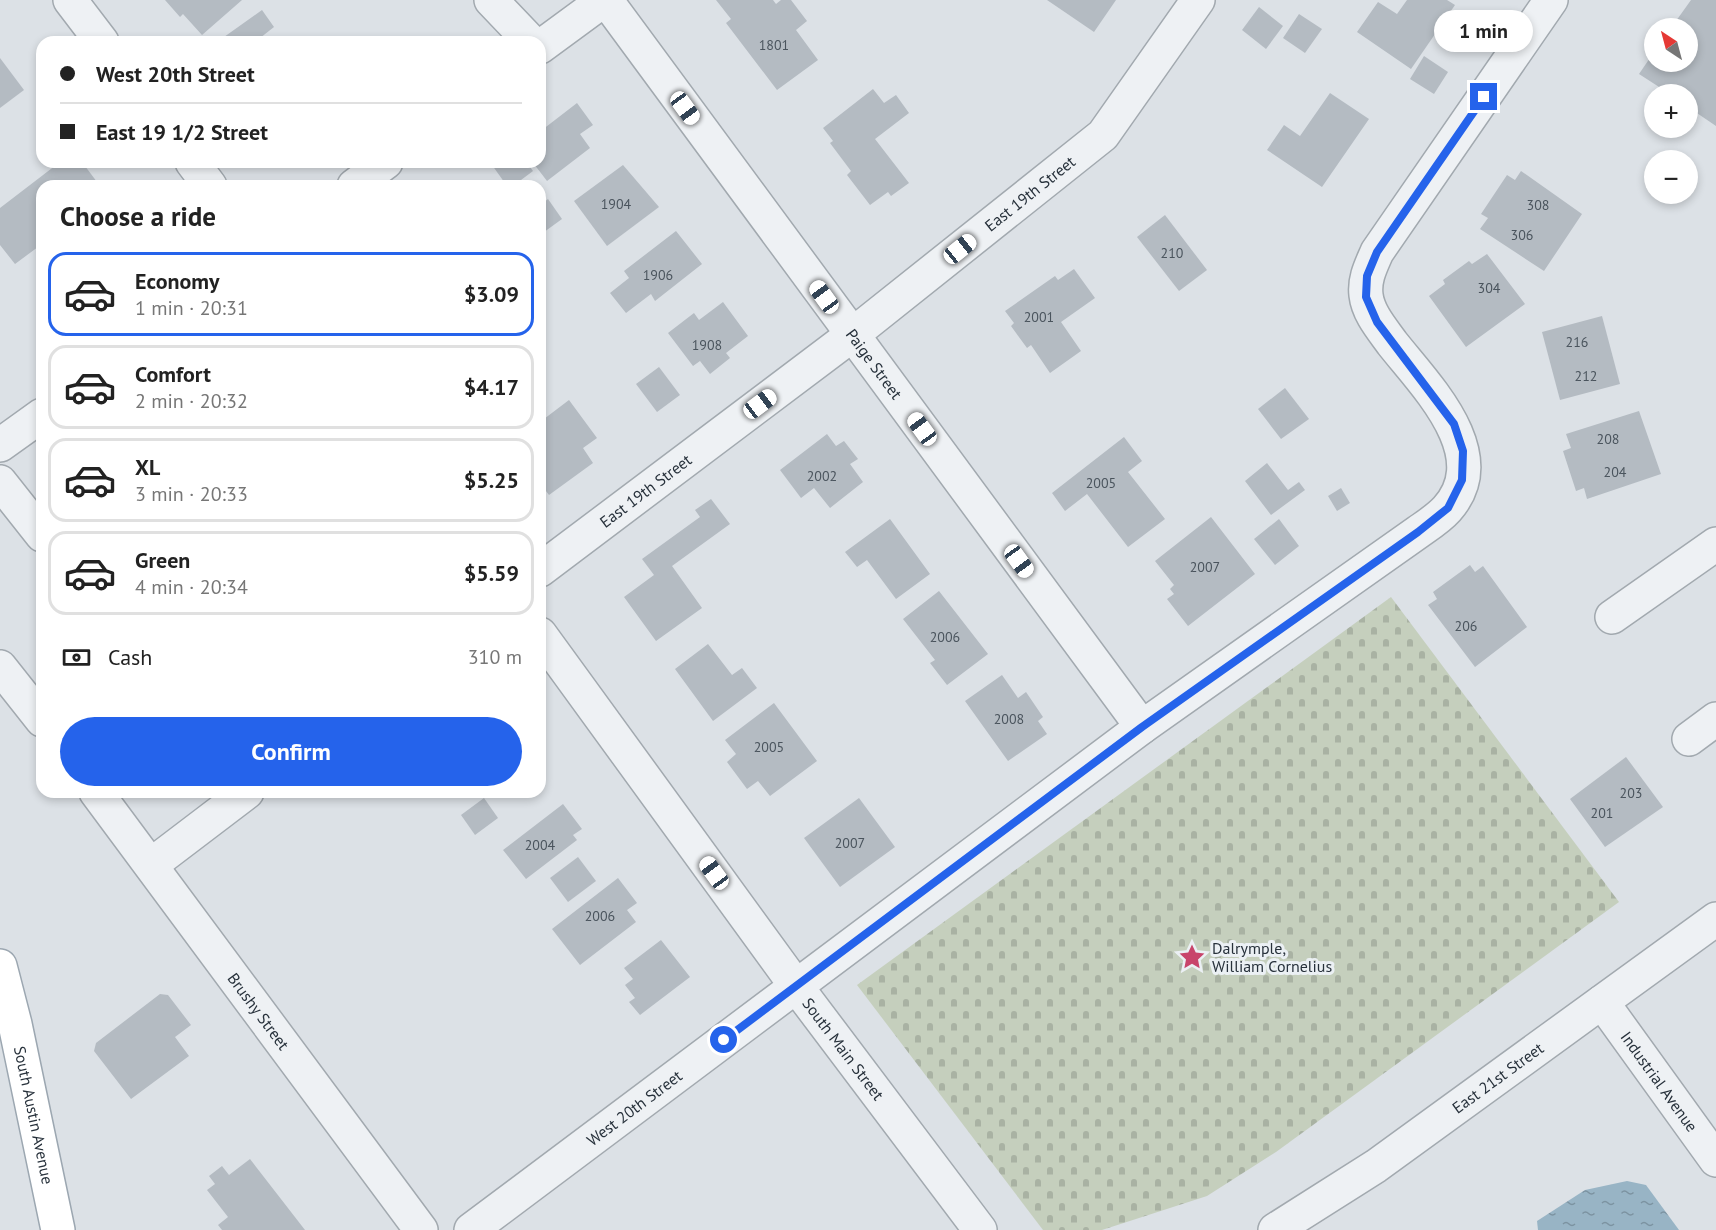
<!DOCTYPE html>
<html lang="en">
<head>
<meta charset="utf-8">
<style>
  body { margin:0; font-family:"PT Sans",sans-serif; background:#f6f6f6; color:#222; height:100vh; display:flex; flex-direction:column; font-size:22px; white-space:nowrap }
  * { box-sizing:border-box; margin:0 }
  p { font-size:20px; color:#767676 }
  .icon { flex:none; width:33px; height:33px; fill:none; stroke:currentColor; stroke-width:2; stroke-linecap:round; stroke-linejoin:round }
  .map { position:relative; flex:1; overflow:hidden }
  .drawer { position:absolute; left:36px; top:180px; width:510px; height:618px; display:flex; flex-direction:column; background:#fff; border-radius:18px; box-shadow:0 3px 9px #0003 }
  .drawer>* { flex:none }
  .top-card { position:absolute; left:36px; top:36px; width:510px; height:132px; border-radius:18px; box-shadow:0 3px 9px #0003; display:grid; align-content:center; height:132px; padding:0 24px; background:#fff }
  .needle { width:39px; rotate:324deg }
  .fabs { position:absolute; left:1644px; top:18px; display:grid; gap:12px }
  .fabs a { display:grid; place-items:center; width:54px; height:54px; border-radius:50%; background:#fff; box-shadow:0 3px 9px #0003; font-size:30px }
  .end { position:absolute; width:27px; height:27px; margin:-14px; border:8px solid #2563eb; background:#fff; box-shadow:0 0 0 3px #fff }
  .from { border-radius:50% }
  .bubble { position:absolute; height:42px; border-radius:21px; background:#fff; box-shadow:0 3px 9px #0003; font-size:20px; font-weight:700; line-height:42px; text-align:center }
  .car { position:absolute; width:18px; height:36px; margin:-18px -9px; border-radius:8px; box-shadow:0 0 4px 2px #0007; background:linear-gradient(#fff 24%,#345 0 40%,#fff 0 76%,#345 0 86%,#fff 0) }
  .top-card b { display:flex; align-items:center; gap:21px; height:57px; font-size:22px }
  .top-card b+b { border-top:2px solid #e0e0e0 }
  .top-card i { width:15px; height:15px; background:#222 }
  ul { padding:0; list-style:none }
  li { display:flex; align-items:center; gap:18px; height:84px; margin:0 12px 9px; padding:0 12px; border:3px solid #e0e0e0; border-radius:18px }
  li div { flex:1 }
  li b { display:block; font-size:22px }
  li em { font-style:normal; font-weight:700 }
  li.active { border-color:#2563eb }
  li>.icon { width:54px; height:54px; stroke-width:1.5 }
  h2 { padding:0 24px; font-size:27px; line-height:72px }
  .pay { display:flex; align-items:center; gap:15px; height:66px; padding:0 24px; font-size:22px }
  .pay p { margin-inline-start:auto }
  .action { display:flex; gap:12px; margin-top:auto; padding:12px 24px }
  .action a { flex:1; height:69px; border-radius:36px; background:#2563eb; color:#fff; font-size:24px; font-weight:700; line-height:69px; text-align:center }
  .map>svg:first-child { display:block }
  .cemetery { fill:url(#cemetery-stones) }
  .water { fill:url(#water-ripples) }
  .building { fill:#b4bbc2 }
  .lines { fill:none; stroke-linecap:round; stroke-linejoin:round }
  .minor-casing { stroke:#a2a9af; stroke-width:36 }
  .major-casing { stroke:#9ca7b1; stroke-width:36 }
  .minor { stroke:#eef1f4; stroke-width:33 }
  .major { stroke:#fff; stroke-width:33 }
  .route { stroke:#2563eb; stroke-width:8 }
  .labels { text-anchor:middle; stroke-width:6; stroke-linejoin:round; paint-order:stroke }
  .number-label { font-size:14px; fill:#4a545d }
  .street-label { font-size:16px; fill:#27313b; stroke:#ebf0f4 }
  .poi-label { font-size:16px; fill:#27313b; stroke:#ebf0f4; text-anchor:start }
</style>
</head>
<body>
<div class="map">
<svg width="1716" height="1230" viewBox="0 0 1716 1230">
  <defs>
    <pattern id="cemetery-stones" width="16" height="16" patternUnits="userSpaceOnUse" patternTransform="scale(1.5)"><rect width="16" height="16" fill="#c5cfbd"/><path d="M2 7V4a2 2 0 0 1 4 0v3zM10 15v-3a2 2 0 0 1 4 0v3z" fill="#a9b2a3"/></pattern>
    <pattern id="water-ripples" width="26" height="14" patternUnits="userSpaceOnUse" patternTransform="scale(1.5)"><rect width="26" height="14" fill="#98b4c5"/><path d="M2 4q2-2 4 0t4 0M15 11q2-2 4 0t4 0" fill="none" stroke="#7c93a1"/></pattern>
  </defs>
  <rect width="100%" height="100%" fill="#dce1e6"/>
  <!-- cemetery -->
  <polygon class="cemetery" points="1391,597 1619,902 1276,1152 1207,1196 1102,1230 1043,1230 857,985"/>
  <!-- water -->
  <polygon class="water" points="1627,1181 1646,1185 1679,1230 1538,1230 1537,1221 1585,1190"/>
  <!-- building -->
  <g class="building">
    <polygon points="165,0 242,0 202,35 183,14 180,17"/>
    <polygon points="716,0 773,0 776,4 781,0 791,0 807,21 796,30 818,60 777,90 726,23 731,19"/>
    <polygon points="1047,0 1116,0 1094,32"/>
    <polygon points="1407,0 1447,0 1455,5 1411,69 1357,32 1378,2 1397,14"/>
    <polygon points="1691,0 1716,0 1716,126 1688,107 1688,94 1670,94 1639,74 1654,52 1654,62 1688,62 1688,28 1671,28"/>
    <polygon points="1259,7 1283,26 1266,49 1242,30"/>
    <polygon points="262,10 274,27 260,38 262,42 217,42"/>
    <polygon points="1299,14 1322,29 1305,53 1283,38"/>
    <polygon points="1424,56 1448,72 1434,94 1410,79"/>
    <polygon points="0,58 24,90 0,108"/>
    <polygon points="873,89 884,103 896,95 909,113 875,139 909,183 891,196 888,192 870,205 847,175 851,171 830,143 833,141 823,128"/>
    <polygon points="1330,93 1369,119 1322,187 1267,150 1284,125 1300,136"/>
    <polygon points="577,103 593,125 580,134 590,148 547,181 534,164 530,167 533,171 513,186 507,186 492,165 496,162 540,162 540,127 542,130"/>
    <polygon points="60,162 82,162 100,186 42,186 42,244 15,264 0,245 0,208"/>
    <polygon points="623,165 659,207 607,246 574,201"/>
    <polygon points="1521,171 1582,214 1544,271 1480,229 1488,218 1481,214 1507,175 1515,180"/>
    <polygon points="548,199 562,219 540,235 540,205"/>
    <polygon points="1165,215 1207,270 1179,291 1137,237"/>
    <polygon points="676,231 702,264 655,301 651,294 626,313 610,293 629,278 624,271"/>
    <polygon points="1487,254 1525,304 1466,347 1429,296 1445,284 1443,280 1469,261 1472,264"/>
    <polygon points="1074,269 1095,298 1061,322 1081,351 1050,373 1031,345 1027,348 1011,326 1014,323 1005,311 1055,276 1058,280"/>
    <polygon points="723,302 748,336 726,353 730,358 710,374 700,361 693,366 668,333 694,313 699,320"/>
    <polygon points="1602,316 1620,384 1560,400 1542,332"/>
    <polygon points="659,367 680,395 657,412 636,384"/>
    <polygon points="1285,388 1309,419 1281,439 1258,409"/>
    <polygon points="569,400 597,438 583,448 593,463 549,495 540,483 540,422"/>
    <polygon points="1639,411 1661,474 1587,499 1584,488 1576,491 1563,451 1571,448 1566,434"/>
    <polygon points="827,434 836,446 844,441 858,459 850,464 863,482 830,508 814,488 801,498 780,470"/>
    <polygon points="1124,437 1142,461 1128,472 1165,519 1128,547 1087,494 1065,511 1052,493"/>
    <polygon points="1267,463 1288,490 1299,482 1305,490 1271,515 1245,481"/>
    <polygon points="1341,488 1350,503 1337,511 1328,496"/>
    <polygon points="711,499 730,524 672,566 702,608 656,641 624,597 654,575 642,559 700,517 695,510"/>
    <polygon points="1211,517 1255,574 1188,626 1167,599 1174,594 1170,589 1174,585 1155,561"/>
    <polygon points="890,519 930,574 896,599 867,560 857,567 845,552"/>
    <polygon points="1279,519 1299,546 1275,565 1254,539"/>
    <polygon points="1470,565 1475,572 1483,566 1527,627 1475,667 1428,605 1437,599 1433,592"/>
    <polygon points="939,591 988,654 947,685 930,663 935,660 903,619"/>
    <polygon points="708,644 732,675 742,668 757,688 713,721 675,669"/>
    <polygon points="1002,675 1018,698 1026,692 1043,717 1038,721 1047,734 1008,761 965,701"/>
    <polygon points="774,703 817,761 770,796 758,781 747,789 727,762 736,754 725,740"/>
    <polygon points="1626,757 1663,807 1605,847 1570,799"/>
    <polygon points="484,798 498,818 475,835 461,815"/>
    <polygon points="859,798 895,847 840,887 804,838"/>
    <polygon points="563,804 582,829 573,835 577,840 526,879 503,850"/>
    <polygon points="578,857 596,881 568,902 550,878"/>
    <polygon points="618,878 637,903 627,910 636,922 580,965 552,929"/>
    <polygon points="661,940 690,977 640,1015 629,1002 635,998 625,985 633,979 624,968"/>
    <polygon points="160,994 168,995 191,1025 175,1037 189,1056 131,1099 94,1051 96,1043"/>
    <polygon points="250,1159 305,1230 222,1230 218,1225 228,1217 207,1190 215,1184 209,1176 222,1166 229,1175"/>
  </g>
  <g class="lines">
    <!-- minor casing -->
    <g class="minor-casing">
      <g id="minor">
        <polyline points="70,0 102,42"/>
        <polyline points="491,0 531,42"/>
        <path id="s1" d="M606 0 1142 727"/>
        <polyline points="540,47 604,0"/>
        <polyline points="192,162 210,186"/>
        <polyline points="354,186 386,162"/>
        <polyline points="0,445 42,415"/>
        <polyline points="0,482 42,535"/>
        <path id="s2" d="M540 570 852 335 1103 135 1198 0"/>
        <polyline points="1612,617 1716,544"/>
        <path id="s3" d="M540 634 796 986 980 1230"/>
        <polyline points="0,667 42,720"/>
        <polyline points="1689,739 1716,719"/>
        <path id="s4" d="M96 792 421 1230"/>
        <polyline points="151,865 247,792"/>
        <path id="s5" d="M1602 1002 1716 1160"/>
        <path id="s6" d="M471 1230 1142 727 1418 532C1428 525 1439 518 1447 509 1496 454 1425 385 1392 343 1382 329 1368 313 1366 295 1364 279 1371 266 1377 252L1551 0"/>
        <path id="s7" d="M1275 1230 1376 1166 1716 919"/>
      </g>
    </g>
    <!-- major casing -->
    <g class="major-casing">
      <g id="major">
        <path id="s8" d="M0 966 15 1024 58 1230"/>
      </g>
    </g>
    <!-- minor -->
    <use href="#minor" class="minor"/>
    <!-- major -->
    <use href="#major" class="major"/>
  </g>
  <g class="lines">
    <!-- route -->
    <polyline class="route" points="724,1040 1142,727 1418,532 1448,508 1462,480 1463,451 1454,424 1377,322 1366,297 1367,276 1377,252 1484,97"/>
  </g>
  <!-- icons -->
  <defs>
    <g id="sight-bare" transform="scale(2.07)"><path d="M0-6L1.8-2.2L6-1.7L2.9 1.2L3.7 5.4L0 3.3L-3.7 5.4L-2.9 1.2L-6-1.7L-1.8-2.2Z" fill="#c8446b" stroke="#ebf0f4" stroke-width="2.5" paint-order="stroke"/></g>
  </defs>
  <g fill-rule="evenodd">
    <use href="#sight-bare" x="1192" y="957"/>
  </g>
  <g class="labels">
    <!-- number labels -->
    <g class="number-label">
      <text x="774" y="50">1801</text>
      <text x="616" y="209">1904</text>
      <text x="1538" y="210">308</text>
      <text x="1522" y="240">306</text>
      <text x="1172" y="258">210</text>
      <text x="658" y="280">1906</text>
      <text x="1489" y="293">304</text>
      <text x="1039" y="322">2001</text>
      <text x="1577" y="347">216</text>
      <text x="707" y="350">1908</text>
      <text x="1586" y="381">212</text>
      <text x="1608" y="444">208</text>
      <text x="1615" y="477">204</text>
      <text x="822" y="481">2002</text>
      <text x="1101" y="488">2005</text>
      <text x="1205" y="572">2007</text>
      <text x="1466" y="631">206</text>
      <text x="945" y="642">2006</text>
      <text x="1009" y="724">2008</text>
      <text x="769" y="752">2005</text>
      <text x="1631" y="798">203</text>
      <text x="1602" y="818">201</text>
      <text x="850" y="848">2007</text>
      <text x="540" y="850">2004</text>
      <text x="600" y="921">2006</text>
    </g>
    <!-- street labels -->
    <g class="street-label">
      <text dy="6" stroke="none"><textPath href="#s2" startOffset="618">East 19th Street</textPath></text>
      <text dy="6" stroke="none"><textPath href="#s1" startOffset="452">Paige Street</textPath></text>
      <text dy="6" stroke="none"><textPath href="#s2" startOffset="132">East 19th Street</textPath></text>
      <text dy="6" stroke="none"><textPath href="#s4" startOffset="273">Brushy Street</textPath></text>
      <text dy="6" stroke="none"><textPath href="#s3" startOffset="514">South Main Street</textPath></text>
      <text dy="6" stroke="none"><textPath href="#s7" startOffset="270">East 21st Street</textPath></text>
      <text dy="6" stroke="none"><textPath href="#s5" startOffset="98">Industrial Avenue</textPath></text>
      <text dy="6" stroke="none"><textPath href="#s6" startOffset="204">West 20th Street</textPath></text>
      <text dy="6" stroke="none"><textPath href="#s8" startOffset="153">South Austin Avenue</textPath></text>
    </g>
    <!-- poi labels -->
    <g class="poi-label">
      <text x="1212" y="954">Dalrymple,<tspan x="1212" dy="18">William Cornelius</tspan></text>
    </g>
  </g>
</svg>
<div class="fabs">
<a><svg class="needle" viewBox="-14 -14 28 28"><path d="M0-13l5 13h-10z" fill="#e53935"/><path d="M0 13l5-13h-10z" fill="#767676"/></svg></a>
<a>+</a>
<a>−</a>
</div>
<i class="end from" style="left:724px;top:1040px"></i>
<i class="end" style="left:1484px;top:97px"></i>
<div class="bubble" style="left:1434px;top:10px;width:99px">1 min</div>
<i class="car" style="left:685px;top:108px;rotate:144deg"></i>
<i class="car" style="left:960px;top:249px;rotate:51deg"></i>
<i class="car" style="left:824px;top:297px;rotate:324deg"></i>
<i class="car" style="left:760px;top:404px;rotate:53deg"></i>
<i class="car" style="left:922px;top:429px;rotate:324deg"></i>
<i class="car" style="left:1019px;top:561px;rotate:144deg"></i>
<i class="car" style="left:714px;top:873px;rotate:324deg"></i>
<div class="top-card">
<b><i class="from"></i>West 20th Street</b>
<b><i></i>East 19 1/2 Street</b>
</div>
<section class="drawer">
<h2>Choose a ride</h2>
<ul>
<li class="active"><svg class="icon" aria-label="car" viewBox="0 0 24 24"><path d="M5 17H2v-5l4-1 3-4h7l3 4 3 1v5h-3M9 17h6M6 11h13"/><circle cx="7" cy="17" r="2"/><circle cx="17" cy="17" r="2"/></svg><div><b>Economy</b><p>1 min · 20:31</p></div><em>$3.09</em></li>
<li><svg class="icon" aria-label="car" viewBox="0 0 24 24"><path d="M5 17H2v-5l4-1 3-4h7l3 4 3 1v5h-3M9 17h6M6 11h13"/><circle cx="7" cy="17" r="2"/><circle cx="17" cy="17" r="2"/></svg><div><b>Comfort</b><p>2 min · 20:32</p></div><em>$4.17</em></li>
<li><svg class="icon" aria-label="car" viewBox="0 0 24 24"><path d="M5 17H2v-5l4-1 3-4h7l3 4 3 1v5h-3M9 17h6M6 11h13"/><circle cx="7" cy="17" r="2"/><circle cx="17" cy="17" r="2"/></svg><div><b>XL</b><p>3 min · 20:33</p></div><em>$5.25</em></li>
<li><svg class="icon" aria-label="car" viewBox="0 0 24 24"><path d="M5 17H2v-5l4-1 3-4h7l3 4 3 1v5h-3M9 17h6M6 11h13"/><circle cx="7" cy="17" r="2"/><circle cx="17" cy="17" r="2"/></svg><div><b>Green</b><p>4 min · 20:34</p></div><em>$5.59</em></li>
</ul>
<div class="pay"><svg class="icon" aria-label="cash" viewBox="0 0 24 24"><path d="M3 7h18v10H3z"/><circle cx="12" cy="12" r="2"/></svg>Cash<p>310 m</p></div>
<div class="action"><a>Confirm</a></div>
</section>
</div>
</body>
</html>
